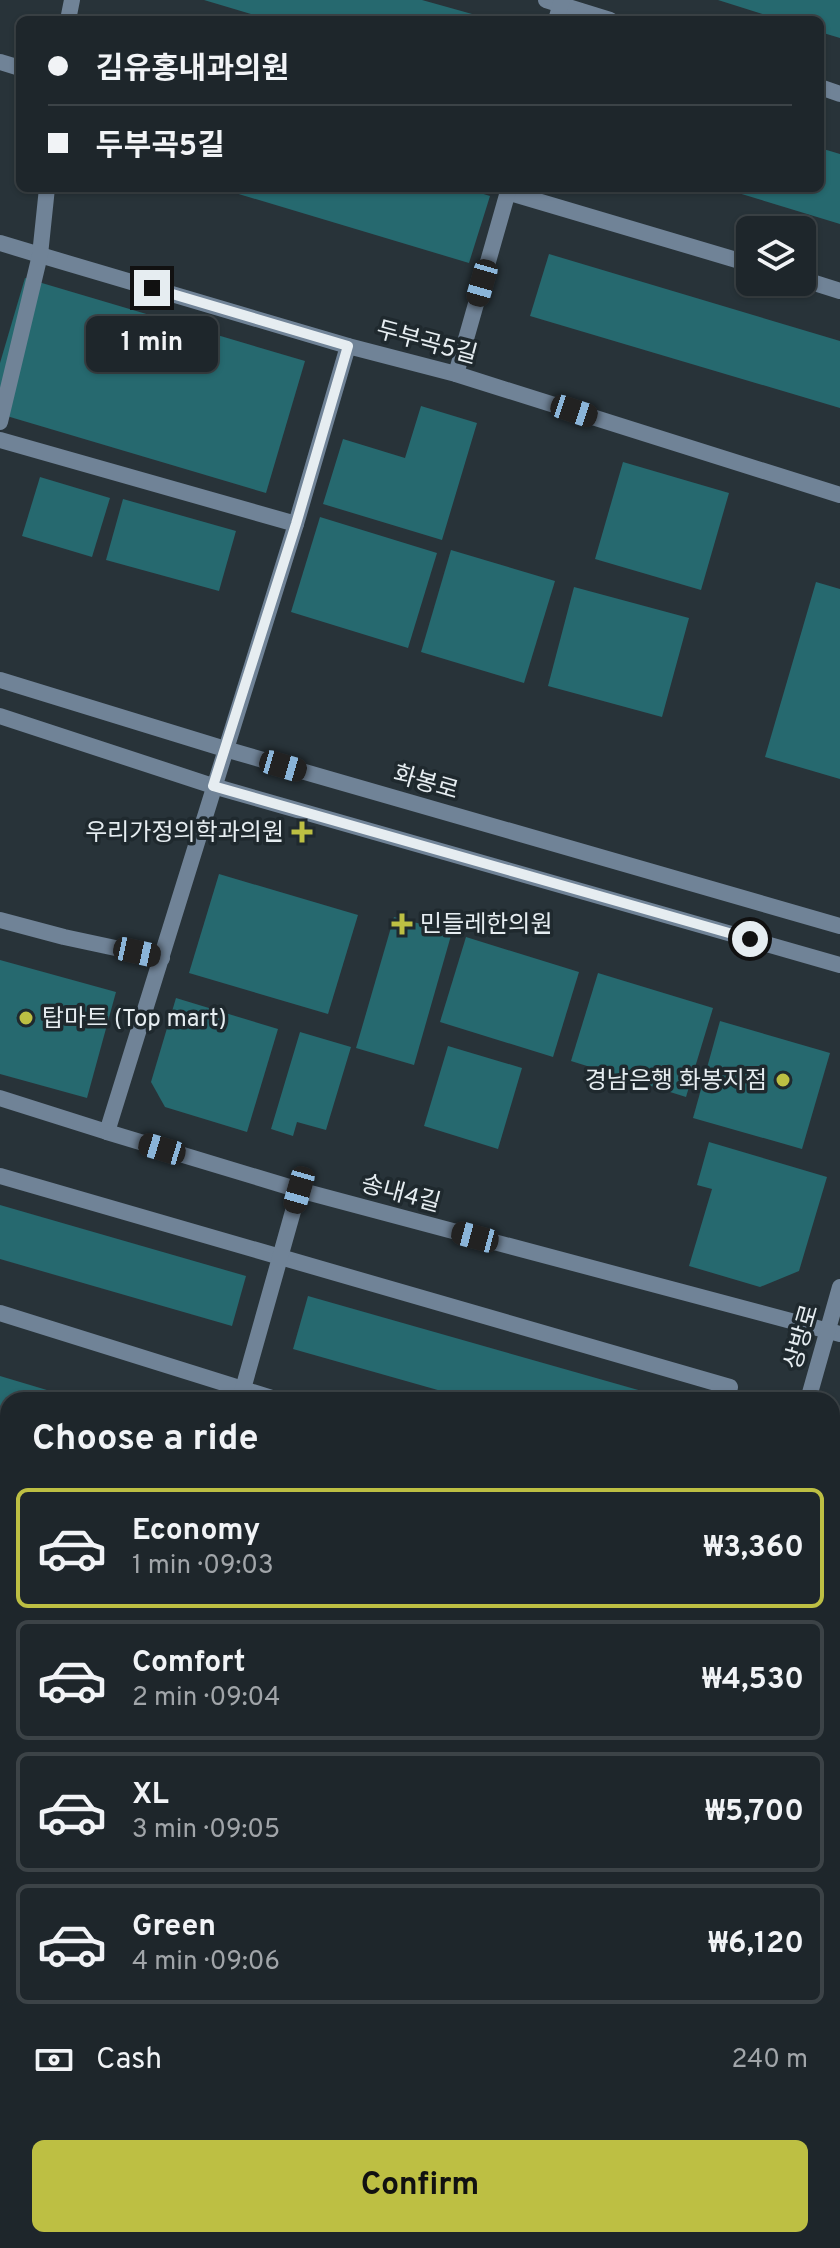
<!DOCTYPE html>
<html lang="en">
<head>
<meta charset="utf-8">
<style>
  body { margin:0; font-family:Overpass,"Noto Sans KR",sans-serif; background:#2b3237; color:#f1f3f6; height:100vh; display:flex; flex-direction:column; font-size:30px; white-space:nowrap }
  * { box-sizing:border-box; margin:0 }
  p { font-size:26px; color:#a1a5a9 }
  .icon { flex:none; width:44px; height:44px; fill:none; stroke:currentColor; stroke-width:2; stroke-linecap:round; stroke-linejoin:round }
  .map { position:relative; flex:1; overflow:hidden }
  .drawer { position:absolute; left:0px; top:1392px; width:840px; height:856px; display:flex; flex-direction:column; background:#1e262b; border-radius:24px 24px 0 0; box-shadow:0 2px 6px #0004,0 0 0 2px #3c4347 }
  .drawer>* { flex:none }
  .banner { position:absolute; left:16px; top:16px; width:808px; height:176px; border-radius:12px; box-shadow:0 2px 6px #0004,0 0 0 2px #3c4347; display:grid; align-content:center; height:176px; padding:0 32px; background:#1e262b }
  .fabs { position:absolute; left:736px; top:216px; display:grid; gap:16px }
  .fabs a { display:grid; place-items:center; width:80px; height:80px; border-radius:12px; background:#1e262b; box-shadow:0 2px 6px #0004,0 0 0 2px #3c4347; font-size:40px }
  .end { position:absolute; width:36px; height:36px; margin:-18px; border:10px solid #e6edf1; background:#111; box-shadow:0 0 0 4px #111 }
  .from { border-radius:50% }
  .bubble { position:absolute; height:56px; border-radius:12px; background:#1e262b; box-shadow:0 2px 6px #0004,0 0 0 2px #3c4347; font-size:26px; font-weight:700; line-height:56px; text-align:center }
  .car { position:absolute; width:24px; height:48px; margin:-24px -12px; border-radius:10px; box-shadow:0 0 6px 2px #0007; background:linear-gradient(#222 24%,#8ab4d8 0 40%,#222 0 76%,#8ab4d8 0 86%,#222 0) }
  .banner b { display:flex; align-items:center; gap:28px; height:76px; font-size:30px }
  .banner b+b { border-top:2px solid #3c4347 }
  .banner i { width:20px; height:20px; background:#f1f3f6 }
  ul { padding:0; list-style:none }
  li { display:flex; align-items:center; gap:24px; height:120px; margin:0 16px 12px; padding:0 16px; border:4px solid #3c4347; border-radius:12px }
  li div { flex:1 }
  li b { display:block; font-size:30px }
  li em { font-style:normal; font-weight:700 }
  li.active { border-color:#bdbf43 }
  li>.icon { width:72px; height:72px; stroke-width:1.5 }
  h2 { padding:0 32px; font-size:36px; line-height:96px }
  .pay { display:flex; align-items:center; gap:20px; height:88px; padding:0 32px; font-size:30px }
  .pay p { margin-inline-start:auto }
  .action { display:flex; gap:16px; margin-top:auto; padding:16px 32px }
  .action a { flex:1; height:92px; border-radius:12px; background:#bdbf43; color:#111; font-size:32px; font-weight:700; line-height:92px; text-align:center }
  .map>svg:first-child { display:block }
  .built { fill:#2c3e46 }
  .building { fill:#26696f }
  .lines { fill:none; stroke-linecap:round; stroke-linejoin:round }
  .service { stroke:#708397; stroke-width:16 }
  .minor { stroke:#708397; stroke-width:16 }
  .tertiary { stroke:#708397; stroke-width:16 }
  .route { stroke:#e6edf1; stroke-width:10 }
  .poi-dot { fill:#bdbf43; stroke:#1f292e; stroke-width:3 }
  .labels { text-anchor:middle; stroke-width:7; stroke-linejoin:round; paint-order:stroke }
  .street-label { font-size:24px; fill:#e6edf1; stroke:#1f292e }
  .poi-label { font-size:24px; fill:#e6edf1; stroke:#1f292e; text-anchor:end }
</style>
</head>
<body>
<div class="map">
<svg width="840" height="2248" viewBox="0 0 840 2248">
  <rect width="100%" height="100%" fill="#283339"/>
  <!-- built -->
  <polygon class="built" points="487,2240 716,2240 721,2248 477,2248"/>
  <!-- building -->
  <g class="building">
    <polygon points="204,0 422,0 490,19 271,20"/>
    <polygon points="718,0 840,0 840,38 820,32 820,20 781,20"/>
    <polygon points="820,148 840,154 840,224 725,189 820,188"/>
    <polygon points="464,188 490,196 469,263 222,189"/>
    <polygon points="549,254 840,341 840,408 530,316"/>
    <polygon points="25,278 305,361 266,493 0,414 0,363"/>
    <polygon points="421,406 477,423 442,540 323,504 343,439 405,458"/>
    <polygon points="623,462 729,493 701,590 595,559"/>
    <polygon points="40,477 110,498 92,557 22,536"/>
    <polygon points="123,499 236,531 219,591 106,560"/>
    <polygon points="320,517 437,553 408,648 291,612"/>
    <polygon points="451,550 555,581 524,683 421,652"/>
    <polygon points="816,582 840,589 840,779 765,757"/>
    <polygon points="574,587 689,618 662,717 548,686"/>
    <polygon points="219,874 358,915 328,1014 189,973"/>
    <polygon points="394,917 452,932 414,1065 356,1048"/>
    <polygon points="466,937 579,972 553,1057 440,1022"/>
    <polygon points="0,960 116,992 87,1098 0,1074"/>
    <polygon points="598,973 713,1008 686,1097 571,1061"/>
    <polygon points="176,998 278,1029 247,1132 165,1107 151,1082"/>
    <polygon points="720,1021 830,1053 802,1149 693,1118"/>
    <polygon points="300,1032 351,1047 326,1130 297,1122 293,1136 271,1129"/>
    <polygon points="448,1046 522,1068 498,1149 424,1126"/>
    <polygon points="709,1142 827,1177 799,1271 760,1287 689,1266 712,1189 697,1185"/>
    <polygon points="0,1205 246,1276 232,1326 0,1259"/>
    <polygon points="308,1296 670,1399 670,1400 473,1400 293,1349"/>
    <polygon points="0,1376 77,1399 77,1400 8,1400 8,1432 0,1430"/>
    <polygon points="0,1538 8,1540 8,1598 0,1596"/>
    <polygon points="0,1713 8,1715 8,1773 0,1771"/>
    <polygon points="0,1882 8,1885 8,1935 0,1933"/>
    <polygon points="0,2043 8,2045 8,2063 1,2089"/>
    <polygon points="0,2235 8,2237 8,2240 17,2240 42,2248 0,2248"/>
  </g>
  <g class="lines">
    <!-- service -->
    <g class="service">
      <polyline points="546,0 610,20"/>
      <polyline points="556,20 562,0"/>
      <polyline points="0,62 20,68"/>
      <polyline points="820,87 840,94"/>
      <polyline points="507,192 750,264"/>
      <polyline points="0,243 40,255"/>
      <polyline points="802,279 840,291"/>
      <polyline points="456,374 509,188"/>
      <polyline points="0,440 296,524"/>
      <polyline points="0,716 213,786 840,965"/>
      <polyline points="0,920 64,937 162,958"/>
      <polyline points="0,1098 107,1132"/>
      <polyline points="0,1176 730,1387 727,1400"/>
      <polyline points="0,1313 278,1400"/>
      <polyline points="241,1396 299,1190"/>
      <polyline points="0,1487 8,1490"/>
      <polyline points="0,1654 8,1656"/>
      <polyline points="832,1810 840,1811"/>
      <polyline points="0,1826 8,1828"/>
      <polyline points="0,1987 8,1989"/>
      <polyline points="0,2162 8,2166"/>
      <polyline points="239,2240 265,2248"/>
      <polyline points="412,2248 419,2240"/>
      <polyline points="449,2248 459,2240"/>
    </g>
    <!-- minor -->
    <g class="minor">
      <polyline points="68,20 72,0"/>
      <polyline points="40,255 348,346 456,374 840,495"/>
      <polyline points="348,346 296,524 107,1132 299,1190 840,1334"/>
      <polyline points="0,422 40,255 47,188"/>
    </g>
    <!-- tertiary -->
    <g class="tertiary">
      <polyline points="0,680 225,749 840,926"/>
      <polyline points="808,1400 840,1287"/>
      <polyline points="804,2240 810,2248"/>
    </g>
  </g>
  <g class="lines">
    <!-- route -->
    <polyline class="route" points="152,288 348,346 296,524 213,786 750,939"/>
  </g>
  <!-- markers -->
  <g class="poi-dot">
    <path d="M298 820h8v8h8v8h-8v8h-8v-8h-8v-8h8z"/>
    <path d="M398 912h8v8h8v8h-8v8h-8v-8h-8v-8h8z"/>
    <circle cx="26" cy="1018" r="8"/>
    <circle cx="783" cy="1080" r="8"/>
  </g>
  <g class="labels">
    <!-- street labels -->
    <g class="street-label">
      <text transform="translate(427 342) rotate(15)" y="8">두부곡5길</text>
      <text transform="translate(426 782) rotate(16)" y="8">화봉로</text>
      <text transform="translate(401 1193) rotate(15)" y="8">송내4길</text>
      <text transform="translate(801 1337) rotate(-74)" y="8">상방로</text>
    </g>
    <!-- poi labels -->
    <g class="poi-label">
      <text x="284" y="840">우리가정의학과의원</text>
      <text x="420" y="932" text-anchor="start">민들레한의원</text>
      <text x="42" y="1026" text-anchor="start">탑마트 (Top mart)</text>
      <text x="767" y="1088">경남은행 화봉지점</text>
    </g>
  </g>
</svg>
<div class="fabs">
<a><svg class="icon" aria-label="layers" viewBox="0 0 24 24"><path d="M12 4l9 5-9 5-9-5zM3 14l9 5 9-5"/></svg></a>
</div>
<i class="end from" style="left:750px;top:939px"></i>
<i class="end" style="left:152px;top:288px"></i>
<div class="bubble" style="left:86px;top:316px;width:132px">1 min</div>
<i class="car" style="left:482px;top:283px;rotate:196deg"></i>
<i class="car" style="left:574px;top:411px;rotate:108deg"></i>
<i class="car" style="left:283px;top:766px;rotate:106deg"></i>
<i class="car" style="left:137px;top:952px;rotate:102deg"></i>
<i class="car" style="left:162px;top:1149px;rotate:287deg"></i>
<i class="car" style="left:299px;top:1190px;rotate:196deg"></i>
<i class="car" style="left:475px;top:1237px;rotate:285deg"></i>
<div class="banner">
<b><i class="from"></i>김유홍내과의원</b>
<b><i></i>두부곡5길</b>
</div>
<section class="drawer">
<h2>Choose a ride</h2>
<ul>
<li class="active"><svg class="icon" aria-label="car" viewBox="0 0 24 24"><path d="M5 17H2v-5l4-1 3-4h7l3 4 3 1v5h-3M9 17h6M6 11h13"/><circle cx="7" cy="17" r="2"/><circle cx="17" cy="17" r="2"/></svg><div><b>Economy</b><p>1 min · 09:03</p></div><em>₩3,360</em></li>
<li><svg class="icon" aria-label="car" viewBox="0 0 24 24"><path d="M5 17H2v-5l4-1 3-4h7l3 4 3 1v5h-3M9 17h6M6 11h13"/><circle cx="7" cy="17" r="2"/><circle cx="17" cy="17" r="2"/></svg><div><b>Comfort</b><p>2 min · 09:04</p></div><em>₩4,530</em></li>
<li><svg class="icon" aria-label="car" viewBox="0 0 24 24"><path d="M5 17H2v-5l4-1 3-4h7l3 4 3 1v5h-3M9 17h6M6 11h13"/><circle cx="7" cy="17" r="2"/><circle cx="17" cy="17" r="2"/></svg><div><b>XL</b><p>3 min · 09:05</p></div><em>₩5,700</em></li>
<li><svg class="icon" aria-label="car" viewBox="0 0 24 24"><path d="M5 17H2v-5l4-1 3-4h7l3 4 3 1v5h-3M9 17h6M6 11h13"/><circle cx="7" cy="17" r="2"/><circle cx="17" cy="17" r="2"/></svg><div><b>Green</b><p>4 min · 09:06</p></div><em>₩6,120</em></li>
</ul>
<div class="pay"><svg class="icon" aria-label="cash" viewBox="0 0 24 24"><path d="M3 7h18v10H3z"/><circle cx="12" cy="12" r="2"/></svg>Cash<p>240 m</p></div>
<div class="action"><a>Confirm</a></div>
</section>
</div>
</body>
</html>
